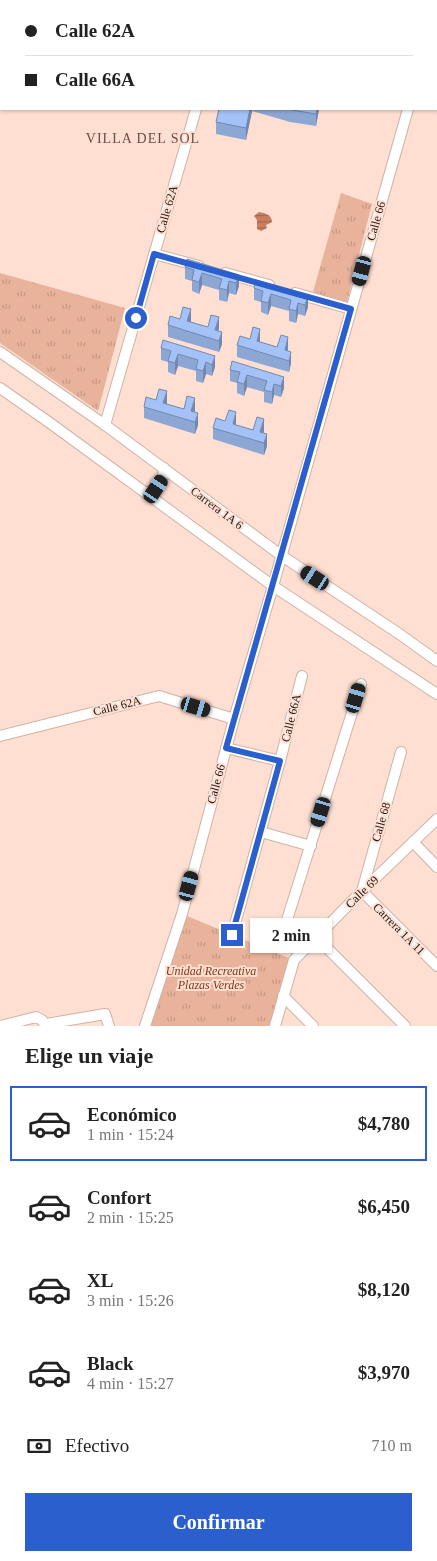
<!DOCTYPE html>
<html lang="es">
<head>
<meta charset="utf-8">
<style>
  body { margin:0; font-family:"Times New Roman",serif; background:#f2f2f2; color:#222; height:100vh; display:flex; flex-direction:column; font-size:19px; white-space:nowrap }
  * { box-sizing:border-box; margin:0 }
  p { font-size:16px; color:#767676 }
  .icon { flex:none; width:28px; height:28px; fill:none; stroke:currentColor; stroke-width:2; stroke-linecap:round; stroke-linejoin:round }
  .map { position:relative; height:1026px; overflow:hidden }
  .side { display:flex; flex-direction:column; background:#fff; flex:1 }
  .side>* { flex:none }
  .guide { position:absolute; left:0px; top:0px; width:438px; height:110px; box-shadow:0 1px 4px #0004; display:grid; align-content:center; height:110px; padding:0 25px; background:#fff }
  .end { position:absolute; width:22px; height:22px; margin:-11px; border:6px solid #2a5fcd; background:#fff; box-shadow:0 0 0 2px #fff }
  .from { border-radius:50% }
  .bubble { position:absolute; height:35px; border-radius:0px; background:#fff; box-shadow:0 1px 4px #0004; font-size:16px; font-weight:800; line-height:35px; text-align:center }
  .car { position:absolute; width:15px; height:30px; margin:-15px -8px; border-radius:6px; box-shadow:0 0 4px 1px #0007; background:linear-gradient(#222 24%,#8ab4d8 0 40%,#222 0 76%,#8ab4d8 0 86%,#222 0) }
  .guide b { display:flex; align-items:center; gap:18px; height:48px; font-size:19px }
  .guide b+b { border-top:1px solid #e0e0e0 }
  .guide i { width:12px; height:12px; background:#222 }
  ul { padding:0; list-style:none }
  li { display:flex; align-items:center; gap:15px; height:75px; margin:0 10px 8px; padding:0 15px; border:2px solid transparent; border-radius:0px }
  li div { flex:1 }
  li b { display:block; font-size:19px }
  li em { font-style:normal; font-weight:800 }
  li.active { border-color:#2a5fcd }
  li>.icon { width:45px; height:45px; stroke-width:1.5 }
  h2 { padding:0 25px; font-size:22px; line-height:60px }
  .pay { display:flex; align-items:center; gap:12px; height:55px; padding:0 25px; font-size:19px }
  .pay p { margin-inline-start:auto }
  .cta { display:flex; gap:10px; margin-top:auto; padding:10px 25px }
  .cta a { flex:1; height:58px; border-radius:0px; background:#2a5fcd; color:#fff; font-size:20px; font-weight:800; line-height:58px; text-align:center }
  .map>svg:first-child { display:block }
  .park { fill:url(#park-tufts) }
  .water { fill:url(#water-rules) }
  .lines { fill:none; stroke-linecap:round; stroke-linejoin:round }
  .minor-casing { stroke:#d0b2a5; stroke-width:12 }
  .minor { stroke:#fff; stroke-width:10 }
  .wall { fill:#8da7d5 }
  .shaded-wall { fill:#7388ae }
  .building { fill:#a4c2f8; stroke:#7388ae }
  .route { stroke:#2a5fcd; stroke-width:6 }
  .labels { text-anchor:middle; stroke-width:4; stroke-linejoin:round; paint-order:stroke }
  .street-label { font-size:12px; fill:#211612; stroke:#ffdfd2 }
  .park-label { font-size:12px; font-style:italic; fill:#7c3614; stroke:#ffdfd2 }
  .neighbourhood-label { font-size:14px; letter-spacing:1px; fill:#6a5045; stroke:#ffdfd2 }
</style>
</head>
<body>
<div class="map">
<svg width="437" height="1026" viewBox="0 0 437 1026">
  <defs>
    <pattern id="park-tufts" width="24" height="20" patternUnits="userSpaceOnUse" patternTransform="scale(1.25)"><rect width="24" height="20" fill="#e8b29b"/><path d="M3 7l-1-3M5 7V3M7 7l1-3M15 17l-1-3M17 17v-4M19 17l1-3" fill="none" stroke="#c79884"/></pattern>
    <pattern id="water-rules" width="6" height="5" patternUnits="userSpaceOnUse" patternTransform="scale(1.25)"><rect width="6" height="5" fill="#ca7f5f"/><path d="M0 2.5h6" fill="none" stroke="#a4674d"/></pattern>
  </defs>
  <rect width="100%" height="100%" fill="#ffdfd2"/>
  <!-- park -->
  <g class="park">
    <polygon points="341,193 372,204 347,302 313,292"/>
    <polygon points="0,273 125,308 98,411 0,343"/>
    <polygon points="182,914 294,960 275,1026 145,1026"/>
  </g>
  <!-- water -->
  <path class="water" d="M259 212C265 213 272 215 272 222L266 225 267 228 261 231 257 229V220L254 216Z"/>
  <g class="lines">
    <!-- minor casing -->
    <g class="minor-casing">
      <g id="minor">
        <polyline points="36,0 41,1"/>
        <polyline points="226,1 227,0"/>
        <polyline points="436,18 437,15"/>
        <polyline points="154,254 199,266"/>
        <polyline points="225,273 269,285"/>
        <polyline points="295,293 351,309"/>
        <polyline points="0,352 105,425 282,556 398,633 437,661"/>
        <polyline points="0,388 50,423 273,586 437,694"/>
        <polyline points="105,425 196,109"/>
        <path d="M146 493C159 488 163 482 164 468"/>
        <polyline points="0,736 159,696 234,719"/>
        <polyline points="226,748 280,761"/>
        <polyline points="401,752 362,891 437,966"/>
        <polyline points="261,832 311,846"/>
        <polyline points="413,842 437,867"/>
        <polyline points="232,935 280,761 302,676"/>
        <polyline points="317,938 405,1026"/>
        <polyline points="281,939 361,684"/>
        <polyline points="283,996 313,1026"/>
        <polyline points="46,1024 105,1014 109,1026"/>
        <polyline points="1,1026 36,1017 42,1020 46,1026"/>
        <polyline points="145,1026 182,914 234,719 273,586 408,109"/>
        <polyline points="275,1026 294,960 362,891 437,819"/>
      </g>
    </g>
    <!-- minor -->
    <use href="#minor" class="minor"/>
  </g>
  <!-- wall -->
  <g class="wall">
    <polygon points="219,109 319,109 316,126 290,122 252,111 246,140 216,134 216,122"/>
    <polygon points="185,267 239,275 239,286 236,295 229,293 227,302 219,300 219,290 202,285 199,294 192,291 192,281 185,279"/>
    <polygon points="254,288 308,296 308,307 305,316 298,314 296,323 289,321 289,311 271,306 268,315 261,312 261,302 254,300"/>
    <polygon points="191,321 190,322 208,327 219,328 218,331 222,344 219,352 168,337 168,325"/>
    <polygon points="250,339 260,341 260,342 277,347 288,349 288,351 291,363 289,372 237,357 237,345"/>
    <polygon points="161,348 215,356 215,367 212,376 206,374 203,383 196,381 196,371 178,366 175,375 168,372 168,362 161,360"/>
    <polygon points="230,370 284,377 284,388 281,397 274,395 272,404 264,402 264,392 247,387 244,396 237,393 237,383 230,381"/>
    <polygon points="167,403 166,404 184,409 195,410 194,412 198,425 195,434 144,418 144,407"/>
    <polygon points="236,424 236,425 253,430 264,431 263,433 267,446 264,455 213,439 213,428"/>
  </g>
  <!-- shaded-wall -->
  <g class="shaded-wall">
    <polygon points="250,109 252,109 252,111 246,140 246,128"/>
    <polygon points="317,109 319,109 316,126 316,114"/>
    <polygon points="202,273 202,285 199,294 199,282"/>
    <polygon points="239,275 239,286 236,295 236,283"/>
    <polygon points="229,281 229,293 227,302 227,290"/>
    <polygon points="271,294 271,306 268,315 268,303"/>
    <polygon points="308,296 308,307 305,316 305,305"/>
    <polygon points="298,303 298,314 296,323 296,311"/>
    <polygon points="191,309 191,321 187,333 187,321"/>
    <polygon points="219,317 219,328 216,340 215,330"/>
    <polygon points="260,329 260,341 257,353 257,341"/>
    <polygon points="222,332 222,344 219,352 219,341"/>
    <polygon points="288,337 288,349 285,360 285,350"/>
    <polygon points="291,352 291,363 289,372 289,361"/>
    <polygon points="178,354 178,366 175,375 175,363"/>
    <polygon points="215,356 215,367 212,376 212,365"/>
    <polygon points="206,362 206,374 203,383 203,371"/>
    <polygon points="247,375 247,387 244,396 244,384"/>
    <polygon points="284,377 284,388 281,397 281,386"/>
    <polygon points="274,384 274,395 272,404 272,392"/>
    <polygon points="167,391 167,403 164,413 163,403"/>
    <polygon points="195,398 195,410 192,421 191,411"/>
    <polygon points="236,412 236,424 233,434 233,424"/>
    <polygon points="198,413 198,425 195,434 195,422"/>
    <polygon points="264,419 264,431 261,442 260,432"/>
    <polygon points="267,434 267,446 264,455 264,443"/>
  </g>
  <!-- building -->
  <g class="building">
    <polygon points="219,109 250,109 246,128 216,122"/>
    <polygon points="286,109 317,109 316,114"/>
    <polygon points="187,259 239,275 236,283 229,281 227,290 219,288 222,279 202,273 199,282 192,280 194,270 185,267"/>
    <polygon points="256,280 308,296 305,305 298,303 296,311 289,309 291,300 271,294 268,303 261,301 263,291 254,288"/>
    <polygon points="183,307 191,309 187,321 208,327 211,315 219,317 215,330 222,332 219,341 168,325 170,316 180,319"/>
    <polygon points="253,327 260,329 257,341 277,347 281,335 288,337 285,350 291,352 289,361 237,345 240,336 250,339"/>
    <polygon points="163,340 215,356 212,365 206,362 203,371 196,369 198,360 178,354 175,363 168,361 171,351 161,348"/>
    <polygon points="232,361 284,377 281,386 274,384 272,392 264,390 267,381 247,375 244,384 237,382 240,372 230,370"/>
    <polygon points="159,389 167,391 163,403 184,409 187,396 195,398 191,411 198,413 195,422 144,407 146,397 156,400"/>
    <polygon points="229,410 236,412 233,424 253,430 257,417 264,419 260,432 267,434 264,443 213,428 216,418 225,421"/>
  </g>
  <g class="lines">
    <!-- route -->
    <polyline class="route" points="136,318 154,254 351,309 226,748 280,761 232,935"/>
  </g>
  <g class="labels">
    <!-- street labels -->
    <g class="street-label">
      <text transform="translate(167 209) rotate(-74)" y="4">Calle 62A</text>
      <text transform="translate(376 221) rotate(-74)" y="4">Calle 66</text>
      <text transform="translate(217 508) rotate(37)" y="4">Carrera 1A 6</text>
      <text transform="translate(117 706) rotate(-14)" y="4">Calle 62A</text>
      <text transform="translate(291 718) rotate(-76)" y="4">Calle 66A</text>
      <text transform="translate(216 784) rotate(-75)" y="4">Calle 66</text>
      <text transform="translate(381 822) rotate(-74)" y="4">Calle 68</text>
      <text transform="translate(362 892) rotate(-44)" y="4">Calle 69</text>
      <text transform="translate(399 929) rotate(45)" y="4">Carrera 1A 11</text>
    </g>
    <!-- park labels -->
    <g class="park-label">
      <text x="211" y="975">Unidad Recreativa<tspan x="211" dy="14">Plazas Verdes</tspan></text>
    </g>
    <!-- neighbourhood labels -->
    <g class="neighbourhood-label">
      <text x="143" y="143">VILLA DEL SOL</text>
    </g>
  </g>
</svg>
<i class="end from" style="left:136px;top:318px"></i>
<i class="end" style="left:232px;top:935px"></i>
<div class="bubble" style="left:250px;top:918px;width:82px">2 min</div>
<i class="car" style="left:362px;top:271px;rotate:195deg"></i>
<i class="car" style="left:156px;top:489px;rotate:34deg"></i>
<i class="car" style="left:315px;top:578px;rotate:303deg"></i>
<i class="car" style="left:356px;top:698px;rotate:17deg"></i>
<i class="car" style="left:196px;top:707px;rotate:107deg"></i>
<i class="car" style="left:321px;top:812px;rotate:197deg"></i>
<i class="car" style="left:189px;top:886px;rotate:15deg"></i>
<div class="guide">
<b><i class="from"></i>Calle 62A</b>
<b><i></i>Calle 66A</b>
</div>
</div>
<section class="side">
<h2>Elige un viaje</h2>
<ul>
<li class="active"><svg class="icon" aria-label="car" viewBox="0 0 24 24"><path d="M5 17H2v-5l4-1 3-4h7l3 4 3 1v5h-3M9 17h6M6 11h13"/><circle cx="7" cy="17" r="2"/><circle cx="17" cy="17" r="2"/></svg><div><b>Económico</b><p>1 min · 15:24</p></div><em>$4,780</em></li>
<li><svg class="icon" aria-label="car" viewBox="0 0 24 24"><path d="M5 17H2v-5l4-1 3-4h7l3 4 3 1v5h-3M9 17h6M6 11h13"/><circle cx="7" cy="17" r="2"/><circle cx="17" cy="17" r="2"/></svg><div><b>Confort</b><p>2 min · 15:25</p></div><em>$6,450</em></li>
<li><svg class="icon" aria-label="car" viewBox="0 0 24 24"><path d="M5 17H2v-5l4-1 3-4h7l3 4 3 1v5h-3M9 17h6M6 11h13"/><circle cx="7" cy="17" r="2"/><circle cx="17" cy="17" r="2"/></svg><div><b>XL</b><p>3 min · 15:26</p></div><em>$8,120</em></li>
<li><svg class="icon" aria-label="car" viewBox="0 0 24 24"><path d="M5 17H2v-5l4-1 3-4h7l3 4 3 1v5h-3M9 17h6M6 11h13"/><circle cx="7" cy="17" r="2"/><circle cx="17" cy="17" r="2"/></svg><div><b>Black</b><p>4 min · 15:27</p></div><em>$3,970</em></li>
</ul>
<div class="pay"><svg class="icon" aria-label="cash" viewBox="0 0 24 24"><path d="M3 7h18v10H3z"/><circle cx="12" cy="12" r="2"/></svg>Efectivo<p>710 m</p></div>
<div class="cta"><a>Confirmar</a></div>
</section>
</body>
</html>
